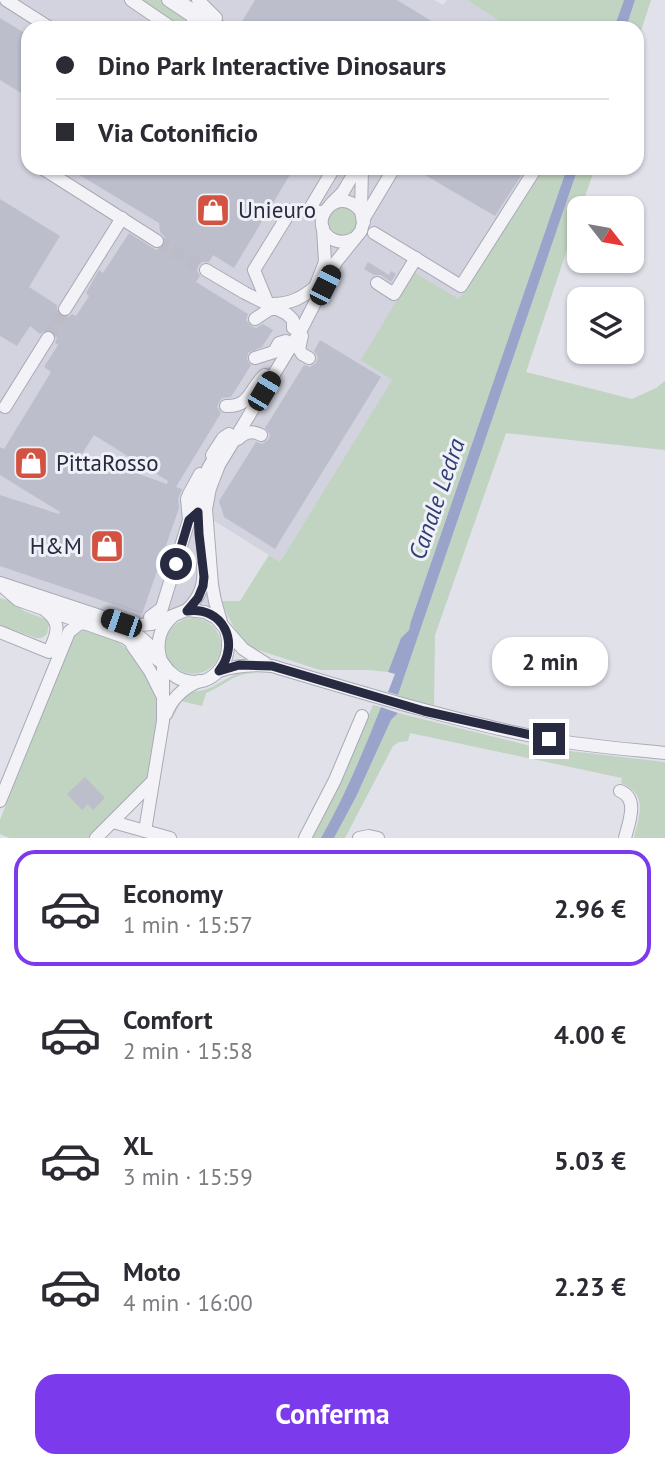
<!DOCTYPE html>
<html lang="it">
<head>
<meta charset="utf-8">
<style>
  body { margin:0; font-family:"PT Sans",sans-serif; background:#f7f7f7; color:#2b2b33; height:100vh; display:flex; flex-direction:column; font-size:26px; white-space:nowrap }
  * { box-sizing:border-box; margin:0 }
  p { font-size:23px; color:#7c7c81 }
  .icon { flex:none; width:38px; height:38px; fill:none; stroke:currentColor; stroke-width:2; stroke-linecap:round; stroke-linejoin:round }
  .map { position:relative; height:838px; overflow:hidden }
  .panel { display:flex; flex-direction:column; background:#fff; flex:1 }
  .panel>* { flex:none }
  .banner { position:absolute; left:21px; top:21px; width:623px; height:154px; border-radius:21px; box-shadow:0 2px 5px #0004; display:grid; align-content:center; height:154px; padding:0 35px; background:#fff }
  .needle { width:46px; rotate:121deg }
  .controls { position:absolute; left:567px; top:196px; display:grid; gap:14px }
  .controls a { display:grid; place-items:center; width:77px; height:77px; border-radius:14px; background:#fff; box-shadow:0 2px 5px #0004; font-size:35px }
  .end { position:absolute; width:32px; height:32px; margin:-16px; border:9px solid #282a41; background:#fff; box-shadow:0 0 0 4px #fff }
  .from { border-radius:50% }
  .bubble { position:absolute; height:49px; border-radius:21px; background:#fff; box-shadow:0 2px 5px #0004; font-size:23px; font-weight:800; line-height:49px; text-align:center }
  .car { position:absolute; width:21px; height:42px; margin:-21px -10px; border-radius:9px; box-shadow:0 0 5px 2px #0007; background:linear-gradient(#222 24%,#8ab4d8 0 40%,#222 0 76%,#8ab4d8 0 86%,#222 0) }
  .banner b { display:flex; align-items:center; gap:24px; height:66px; font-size:26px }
  .banner b+b { border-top:2px solid #e1e1e2 }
  .banner i { width:18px; height:18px; background:#2b2b33 }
  ul { padding:12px 0 0; list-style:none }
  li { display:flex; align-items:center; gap:21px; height:116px; margin:0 14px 10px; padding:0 21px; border:4px solid transparent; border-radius:21px }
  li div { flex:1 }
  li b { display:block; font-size:26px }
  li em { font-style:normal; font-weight:800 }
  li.selected { border-color:#7c3aed }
  li>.icon { width:63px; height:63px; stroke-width:1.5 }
  .action { display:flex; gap:14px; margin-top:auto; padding:14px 35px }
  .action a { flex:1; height:80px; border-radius:21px; background:#7c3aed; color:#fff; font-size:28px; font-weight:800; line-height:80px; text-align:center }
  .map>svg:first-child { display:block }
  .built { fill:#d2d3de }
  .green { fill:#c1d3c1 }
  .water { fill:#9aa4ca }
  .building { fill:#bdbecc; fill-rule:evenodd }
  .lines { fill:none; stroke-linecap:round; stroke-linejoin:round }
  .minor-tunnel { stroke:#bbbcc7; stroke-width:12; stroke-dasharray:12 6; stroke-linecap:butt }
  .minor-casing { stroke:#a9aab7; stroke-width:14 }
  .minor { stroke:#f3f3f7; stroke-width:12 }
  .route { stroke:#282a41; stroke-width:9 }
  .labels { text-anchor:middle; stroke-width:6; stroke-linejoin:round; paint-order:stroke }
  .poi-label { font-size:23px; fill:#282a41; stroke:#eff1f7; text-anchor:start }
  .water-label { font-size:24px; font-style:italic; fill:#313d76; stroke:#eff1f7 }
</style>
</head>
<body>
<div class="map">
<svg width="665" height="838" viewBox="0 0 665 838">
  <rect width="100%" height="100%" fill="#e0e1e9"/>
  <!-- built -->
  <polygon class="built" points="0,0 434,0 443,5 447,0 467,0 504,23 501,28 28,28 28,168 540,168 459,299 414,272 393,379 280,562 213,520 215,556 222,601 229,619 211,606 200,602 185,603 154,619 128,620 0,577"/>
  <!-- green -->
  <g class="green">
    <polygon points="138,0 161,0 188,17 193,28 180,28"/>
    <polygon points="467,0 624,0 614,28 501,28 503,23"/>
    <polygon points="635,0 651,0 637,43 637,28 626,28"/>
    <path d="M540 168H567L411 621 409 630 401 638 388 672 369 670H320L252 648C236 636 229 619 222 601H240L269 555 280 562 392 380 361 360 414 272 459 299Z"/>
    <polygon points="578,168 595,168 581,208 579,208 579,214 526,372 632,399 656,388 665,381 665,450 506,433 435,635 434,705 405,699 398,695"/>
    <circle cx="343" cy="222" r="15"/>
    <polygon points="0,598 11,601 24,611 45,619 49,624 47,634 42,638 36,638 0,625"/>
    <circle cx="193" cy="646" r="28"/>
    <polygon points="84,630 107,637 117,641 127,649 139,662 157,697 159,713 149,782 91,838 10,838 0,834 0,820 73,637"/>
    <path d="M243 671 256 673C233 673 226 685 206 693L202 706 181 701 171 721C174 710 178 698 190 693 195 691 201 691 207 689 219 685 230 675 243 671Z"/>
    <path d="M373 705 381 707C363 752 345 796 321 838H312L338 788Z"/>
    <path d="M398 713 535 747 665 762V838H634C639 814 649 795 621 783L622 778 410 733 408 741 399 742 393 746 345 838H334L356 797 391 720Z"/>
  </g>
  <!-- water -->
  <g class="water">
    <polygon points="624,0 635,0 626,28 614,28"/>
    <polygon points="567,168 578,168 398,695 388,692 395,674 388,672 401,638 409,630 411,621"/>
    <path d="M381 707 398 713 391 720 356 797 334 838H321C345 796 363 752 381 707Z"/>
  </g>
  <!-- building -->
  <g class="building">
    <polygon points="255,0 397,0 443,28 238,28"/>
    <polygon points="0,18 28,35 28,97 0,80"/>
    <path d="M68 168H294L234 268 213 255 209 262H202L198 266 197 271 200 276 196 282 248 314 246 320 251 326 256 328 263 324 273 330 262 347 248 353 247 360 251 365 231 397 222 398 219 402 217 407 221 413 176 487 182 489 178 499 179 508 142 614 0 566V495L59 514 60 512 0 475V447L4 449 51 372 44 367 58 345 55 343 57 338 53 331 48 329 40 334 30 326 17 346 0 336V199L60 236 29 287 57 305V312L64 318 68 317 72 314 76 316 89 296 86 293 99 270 103 273 129 233 156 250 162 248 166 242 164 236 160 232 159 223ZM94 435 168 481 167 484 82 454Z"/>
    <polygon points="413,168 526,168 495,216"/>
    <polygon points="368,262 389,275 391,271 396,274 391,282 381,275 374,275 364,269"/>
    <polygon points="320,340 381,377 275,549 224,517 219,501 256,442 262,444 269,439 270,434 265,428 304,365 310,367 316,363 318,357 314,351"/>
    <polygon points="85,777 105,798 93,810 88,804 82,810 67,794"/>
  </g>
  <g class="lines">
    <!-- minor-tunnel -->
    <g class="minor-tunnel">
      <polyline points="157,241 206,270"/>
      <polyline points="48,338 65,309"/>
    </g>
    <!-- minor casing -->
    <g class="minor-casing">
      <g id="minor">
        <polyline points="6,0 50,28"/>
        <polyline points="131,0 172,28"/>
        <polyline points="168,0 192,16 196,28"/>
        <polyline points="177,0 222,28"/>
        <polyline points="198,0 216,18"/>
        <polyline points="42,168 157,241"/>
        <polyline points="331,204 343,192 357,168"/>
        <polyline points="309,210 334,168"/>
        <polyline points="364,222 363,220 394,168"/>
        <polyline points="374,233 461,286 536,168"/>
        <path d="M355 238C348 242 341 243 334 240 304 227 335 181 361 211"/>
        <polyline points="206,270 245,293 287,314 293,320 293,328"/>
        <polyline points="377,283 394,294 416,258"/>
        <polyline points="316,285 325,262 323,228"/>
        <polyline points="268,304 254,270 291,210 316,211 324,213"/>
        <path d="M272 304C290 304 302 298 315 287"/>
        <polyline points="65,309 122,218"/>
        <polyline points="255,319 270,309 279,309"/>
        <polyline points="302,336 299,349 302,354 309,358"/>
        <polyline points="255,358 274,352 279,343 286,341"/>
        <path d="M226 406C251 407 249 388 265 375"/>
        <polyline points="5,407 48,338"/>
        <path d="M238 439C245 432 252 430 261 435"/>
        <polyline points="212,455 223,438 229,434"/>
        <path d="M198 513C198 488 204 473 218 452"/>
        <polyline points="0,583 121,623 139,625 152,624 187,610 205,612 216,618 243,649 265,663"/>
        <polyline points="2,586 18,600 124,637 161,662"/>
        <path d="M187 610C200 597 205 585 203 566"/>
        <polyline points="150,617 162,608 189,520 187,499 189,494 200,474"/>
        <polyline points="221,622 215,601 212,585 206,509 210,488 219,465 302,328 336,262 361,231 363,223 361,211 362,168"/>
        <path d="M124 625C134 632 145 640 153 649 163 661 167 675 183 680 214 690 235 659 226 631"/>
        <path d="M0 632 49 652C56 635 63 624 46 611"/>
        <polyline points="132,645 150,671 162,695"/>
        <path d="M160 657C156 641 160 628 172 617"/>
        <path d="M219 671C237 665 252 664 272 666 363 693 454 721 547 739 586 746 626 749 665 753"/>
        <path d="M166 714C172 698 183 688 199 681"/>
        <path d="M620 791C639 798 629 822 625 838"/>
        <polyline points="0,801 69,632 79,624 85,623"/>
        <polyline points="113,822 170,838"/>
        <polyline points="145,831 163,721 163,665"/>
        <polyline points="96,838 153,781"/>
        <polyline points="305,838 335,780 362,716"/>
        <polyline points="359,838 369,836 378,838"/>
      </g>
    </g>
    <!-- minor -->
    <use href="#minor" class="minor"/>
  </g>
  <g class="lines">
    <!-- route -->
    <path class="route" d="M176 564 189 520 198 512 199 534 204 577 203 586 198 598 187 611C223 606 241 643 219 671L239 665 272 666 424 711 549 739"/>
  </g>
  <!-- icons -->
  <defs>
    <g id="shop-square" transform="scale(1.75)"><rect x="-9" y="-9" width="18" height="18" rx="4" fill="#d25341" stroke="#eff1f7"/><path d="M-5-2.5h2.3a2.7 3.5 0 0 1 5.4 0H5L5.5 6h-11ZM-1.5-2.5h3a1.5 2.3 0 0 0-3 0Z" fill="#fff"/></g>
  </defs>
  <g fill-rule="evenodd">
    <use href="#shop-square" x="213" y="210"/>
    <use href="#shop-square" x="31" y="463"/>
    <use href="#shop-square" x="107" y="546"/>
  </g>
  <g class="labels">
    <!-- poi labels -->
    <g class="poi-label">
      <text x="238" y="218">Unieuro</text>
      <text x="56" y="471">PittaRosso</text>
      <text x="82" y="554" text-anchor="end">H&amp;M</text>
    </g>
    <!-- water labels -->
    <g class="water-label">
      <text transform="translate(437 499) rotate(-71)" y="8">Canale Ledra</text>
    </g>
  </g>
</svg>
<div class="controls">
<a><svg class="needle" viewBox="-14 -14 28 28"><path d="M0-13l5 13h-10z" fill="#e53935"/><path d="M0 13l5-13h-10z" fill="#7c7c81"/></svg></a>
<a><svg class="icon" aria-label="layers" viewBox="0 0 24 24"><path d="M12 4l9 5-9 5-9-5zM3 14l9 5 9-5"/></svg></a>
</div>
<i class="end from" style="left:176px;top:564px"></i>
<i class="end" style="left:549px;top:739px"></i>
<div class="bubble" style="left:492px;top:637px;width:116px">2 min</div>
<i class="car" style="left:325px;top:285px;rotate:27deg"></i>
<i class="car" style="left:264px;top:391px;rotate:31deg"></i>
<i class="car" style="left:121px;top:623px;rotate:289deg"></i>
<div class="banner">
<b><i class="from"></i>Dino Park Interactive Dinosaurs</b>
<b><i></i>Via Cotonificio</b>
</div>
</div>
<section class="panel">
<ul>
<li class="selected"><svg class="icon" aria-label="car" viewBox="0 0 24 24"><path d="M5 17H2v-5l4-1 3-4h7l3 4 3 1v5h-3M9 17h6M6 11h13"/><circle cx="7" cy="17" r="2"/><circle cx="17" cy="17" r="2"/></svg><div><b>Economy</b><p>1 min · 15:57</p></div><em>2.96 €</em></li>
<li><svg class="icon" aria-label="car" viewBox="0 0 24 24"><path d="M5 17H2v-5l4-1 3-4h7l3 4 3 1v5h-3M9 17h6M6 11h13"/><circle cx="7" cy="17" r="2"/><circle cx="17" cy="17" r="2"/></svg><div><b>Comfort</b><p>2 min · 15:58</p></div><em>4.00 €</em></li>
<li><svg class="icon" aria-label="car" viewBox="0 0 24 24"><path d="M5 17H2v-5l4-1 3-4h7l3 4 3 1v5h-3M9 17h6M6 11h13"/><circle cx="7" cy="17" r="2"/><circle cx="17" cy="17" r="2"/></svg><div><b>XL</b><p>3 min · 15:59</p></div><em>5.03 €</em></li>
<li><svg class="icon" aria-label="car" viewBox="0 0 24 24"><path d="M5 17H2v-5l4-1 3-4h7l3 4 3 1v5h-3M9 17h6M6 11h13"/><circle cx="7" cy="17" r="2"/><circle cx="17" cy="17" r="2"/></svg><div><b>Moto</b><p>4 min · 16:00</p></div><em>2.23 €</em></li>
</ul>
<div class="action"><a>Conferma</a></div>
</section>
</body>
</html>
